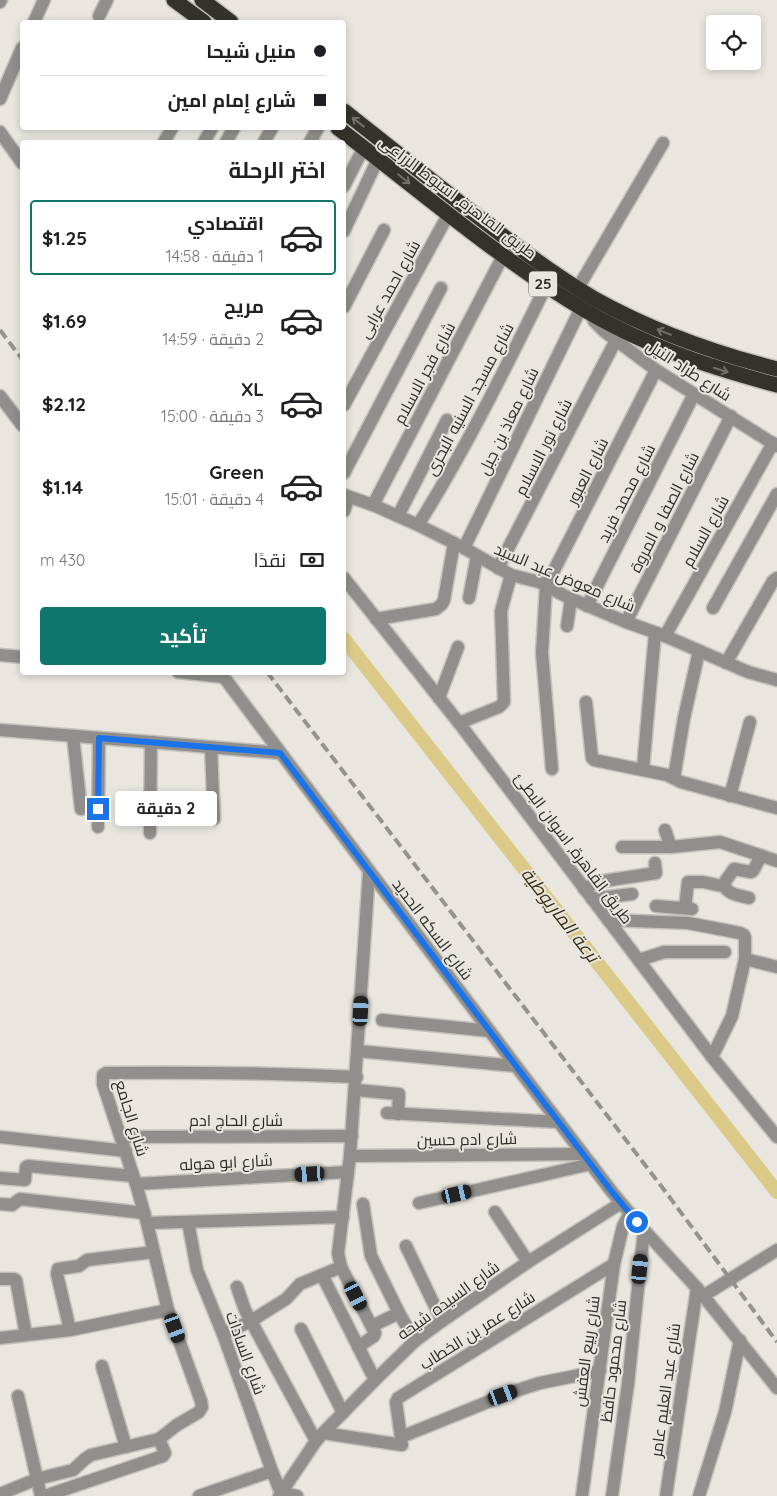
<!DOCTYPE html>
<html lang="ar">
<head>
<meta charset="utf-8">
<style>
  body { margin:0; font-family:Quicksand,Cairo,sans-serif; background:#f2f2f2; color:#202124; direction:rtl; height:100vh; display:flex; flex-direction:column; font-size:19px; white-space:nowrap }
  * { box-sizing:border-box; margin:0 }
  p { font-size:16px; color:#757577 }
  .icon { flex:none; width:28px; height:28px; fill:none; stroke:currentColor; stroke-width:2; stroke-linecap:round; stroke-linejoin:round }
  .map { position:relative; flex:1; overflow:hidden; direction:ltr }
  .details { position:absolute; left:20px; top:140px; width:326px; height:535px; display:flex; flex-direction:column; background:#fff; border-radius:5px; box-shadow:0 2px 8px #0003; direction:rtl }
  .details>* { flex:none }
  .banner { position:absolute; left:20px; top:20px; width:326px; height:110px; border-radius:5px; box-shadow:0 2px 8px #0003; direction:rtl; display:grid; align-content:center; height:110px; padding:0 20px; background:#fff }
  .buttons { position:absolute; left:706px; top:15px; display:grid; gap:10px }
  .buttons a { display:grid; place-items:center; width:55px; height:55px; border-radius:5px; background:#fff; box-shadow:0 2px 8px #0003; font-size:25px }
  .end { position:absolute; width:22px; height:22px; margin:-11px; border:6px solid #1a73e8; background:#fff; box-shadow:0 0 0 2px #fff }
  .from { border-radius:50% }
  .bubble { position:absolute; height:35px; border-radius:5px; background:#fff; box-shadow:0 2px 8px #0003; font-size:16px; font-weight:700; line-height:35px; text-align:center; direction:rtl }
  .car { position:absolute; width:15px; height:30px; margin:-15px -8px; border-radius:6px; box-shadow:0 0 4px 1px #0007; background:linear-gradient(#222 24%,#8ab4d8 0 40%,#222 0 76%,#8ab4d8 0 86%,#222 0) }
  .banner b { display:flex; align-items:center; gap:18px; height:48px; font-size:19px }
  .banner b+b { border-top:1px solid #e0e0e0 }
  .banner i { width:12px; height:12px; background:#202124 }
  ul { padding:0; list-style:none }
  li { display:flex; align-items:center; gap:15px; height:75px; margin:0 10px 8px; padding:0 10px; border:2px solid transparent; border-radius:5px }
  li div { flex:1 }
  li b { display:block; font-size:19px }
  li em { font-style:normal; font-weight:700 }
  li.current { border-color:#0f766e }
  li>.icon { width:45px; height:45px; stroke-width:1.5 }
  h2 { padding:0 20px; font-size:22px; line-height:60px }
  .pay { display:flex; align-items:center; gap:12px; height:55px; padding:0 20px; font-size:19px }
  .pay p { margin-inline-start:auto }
  .cta { display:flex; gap:10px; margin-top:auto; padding:10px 20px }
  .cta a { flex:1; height:58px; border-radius:5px; background:#0f766e; color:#fff; font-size:20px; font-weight:700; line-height:58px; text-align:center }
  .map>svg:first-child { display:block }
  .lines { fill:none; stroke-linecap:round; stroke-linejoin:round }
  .canal { stroke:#dbca87; stroke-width:14 }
  .minor-casing { stroke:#c3c1ba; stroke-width:15 }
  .highway-casing { stroke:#c3c1ba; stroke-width:18 }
  .minor { stroke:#908f8c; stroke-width:12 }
  .highway { stroke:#33322b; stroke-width:15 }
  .rail { stroke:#94928d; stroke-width:4; stroke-dasharray:10 5; stroke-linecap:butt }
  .oneway { stroke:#72716a }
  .route { stroke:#1a73e8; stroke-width:6 }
  .labels { text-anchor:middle; stroke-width:4; stroke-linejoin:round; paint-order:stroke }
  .shield { fill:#e8e6de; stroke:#666460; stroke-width:1 }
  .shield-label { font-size:15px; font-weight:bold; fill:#2e2d2a }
  .street-label { font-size:16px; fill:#2e2d2a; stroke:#e8e6de }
  .water-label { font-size:18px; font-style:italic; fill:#332c0d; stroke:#e8e6de }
</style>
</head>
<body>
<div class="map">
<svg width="777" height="1496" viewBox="0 0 777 1496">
  <rect width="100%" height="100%" fill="#e8e6de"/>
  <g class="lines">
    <!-- canal -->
    <polyline class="canal" points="344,639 777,1192"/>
    <!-- minor casing -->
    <g class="minor-casing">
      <g id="minor">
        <polyline points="0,2 1,0"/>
        <polyline points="99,16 107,0"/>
        <polyline points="34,22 44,0"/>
        <polyline points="0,99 22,48"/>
        <polyline points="0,132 22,163"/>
        <polyline points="164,142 172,128"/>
        <polyline points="204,142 212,128"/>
        <polyline points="226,142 234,128"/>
        <polyline points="264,142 272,128"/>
        <polyline points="310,142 318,128"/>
        <polyline points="344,186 364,147"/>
        <polyline points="344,231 378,159"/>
        <polyline points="578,288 663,143"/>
        <polyline points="344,307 384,230"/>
        <polyline points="591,313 594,321 605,332 656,370 777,446"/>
        <polyline points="0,396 22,425"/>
        <polyline points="344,405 448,215"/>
        <polyline points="344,473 441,288"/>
        <polyline points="344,495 373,505 418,525 464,548 511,575 539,582 567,597 626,622 665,636 748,672 777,680"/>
        <polyline points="373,505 503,256"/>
        <polyline points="344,511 349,497"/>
        <polyline points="398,516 447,420"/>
        <path d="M418 525C466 449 506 367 546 286"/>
        <polyline points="464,548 581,308"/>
        <polyline points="498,568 616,340"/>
        <polyline points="344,578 459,723 712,1057 777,1137"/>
        <polyline points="469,598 477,556"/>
        <polyline points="587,606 694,394"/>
        <polyline points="713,608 777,494"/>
        <polyline points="376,619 436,609 442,604 444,600 454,543"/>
        <polyline points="626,622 731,416"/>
        <polyline points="567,626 571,599"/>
        <polyline points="665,636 773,443"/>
        <polyline points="0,655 22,657"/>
        <polyline points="726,663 773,581 777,578"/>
        <polyline points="178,672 224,677"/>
        <polyline points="220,672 516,1066 612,1192 644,1230 697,1288 777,1388"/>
        <polyline points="439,698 458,647"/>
        <polyline points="586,702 592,758 594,760 667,775 681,782 777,808"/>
        <polyline points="459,723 499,707 504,702 501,611 511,575"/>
        <polyline points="0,730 151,742 280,753"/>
        <polyline points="73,736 81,809"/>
        <polyline points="211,748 214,819"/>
        <polyline points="552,769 542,653 546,586 656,370"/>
        <polyline points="643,769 655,633"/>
        <polyline points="674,778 684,718 699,651"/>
        <polyline points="730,796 750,722"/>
        <polyline points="98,827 99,738"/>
        <polyline points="665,830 671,847"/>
        <polyline points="150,833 151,742"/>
        <polyline points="622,847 671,847 720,842 777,861"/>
        <path d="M724 885C728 895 739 895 749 898"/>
        <polyline points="584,889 597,882 656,873 655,863"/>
        <polyline points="592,899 632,894"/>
        <polyline points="656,906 692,909"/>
        <polyline points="685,908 688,882 703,882 722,886 734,869 751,872 753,871 761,856"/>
        <polyline points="608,920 688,923 740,933 744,935 745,938 745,959"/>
        <polyline points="639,960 664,952 725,952"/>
        <polyline points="382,1020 490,1031"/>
        <polyline points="358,1051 516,1066"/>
        <polyline points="712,1057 732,1016 745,959 777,967"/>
        <polyline points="356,1090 399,1094 398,1114"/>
        <polyline points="387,1113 559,1122"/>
        <polyline points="0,1137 126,1151"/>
        <polyline points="121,1137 352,1136"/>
        <polyline points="350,1156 583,1154"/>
        <polyline points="0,1178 25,1180 26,1167 28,1166 133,1176"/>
        <polyline points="136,1184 348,1172"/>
        <polyline points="419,1203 591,1164"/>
        <polyline points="0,1204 12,1205 20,1199 144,1213"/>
        <polyline points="363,1204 371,1256 399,1313 415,1341"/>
        <polyline points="495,1212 528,1262"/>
        <polyline points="188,1222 197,1270 223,1334 272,1471 281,1493 297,1496"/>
        <polyline points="147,1223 343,1217"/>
        <polyline points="406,1246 442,1321"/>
        <polyline points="322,1275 375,1380"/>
        <polyline points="0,1279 14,1279 16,1280 26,1335"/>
        <polyline points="237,1287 245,1310 251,1321 316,1441"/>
        <polyline points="703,1296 777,1250"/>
        <polyline points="372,1326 399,1313"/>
        <polyline points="301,1329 343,1413"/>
        <polyline points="70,1330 57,1274 58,1269 79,1266 87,1260 154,1252"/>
        <polyline points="223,1334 251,1321 286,1299 300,1284 341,1267"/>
        <polyline points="0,1338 70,1330 168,1310"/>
        <polyline points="358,1347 374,1336 375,1333 341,1267 338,1253 350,1156 369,872"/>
        <polyline points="102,1366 126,1447"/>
        <polyline points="18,1396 41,1496"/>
        <polyline points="323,1433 402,1445 396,1402 398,1398 614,1264"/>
        <polyline points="401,1437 515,1391 540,1383 600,1371"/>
        <path d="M0 1494 37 1479 73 1470 85 1459 91 1455 159 1439 177 1425 199 1412 202 1407 201 1401 168 1310 147 1223 136 1184 103 1084V1075L106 1073C190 1072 273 1073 357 1077"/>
        <polyline points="45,1496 163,1456 165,1453 159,1439"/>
        <polyline points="199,1496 272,1471"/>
        <polyline points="279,1496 316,1441 323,1433 375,1380 415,1341 442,1321 528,1262 621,1203"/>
        <polyline points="582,1496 614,1264 623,1226 630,1213"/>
        <polyline points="612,1496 628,1384 644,1230"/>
        <polyline points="666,1496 697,1288"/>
        <polyline points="699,1496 725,1412 740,1340"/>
      </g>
    </g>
    <!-- highway casing -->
    <g class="highway-casing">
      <g id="highway">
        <polyline points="174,0 204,22"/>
        <polyline points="202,0 231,22"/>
        <path d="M344 111C383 142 421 172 460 203 503 236 546 270 593 298 650 330 714 353 777 369"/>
        <path d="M338 128C389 167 439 208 490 246 530 275 570 304 614 326 666 353 721 370 777 385"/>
      </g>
    </g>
    <!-- minor -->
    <use href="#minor" class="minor"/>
    <!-- highway -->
    <use href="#highway" class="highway"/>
    <!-- rail -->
    <g class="rail">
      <polyline points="0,330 22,359"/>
      <polyline points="267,672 665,1191 777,1342"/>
    </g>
  </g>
  <!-- one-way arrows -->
  <defs><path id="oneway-shaft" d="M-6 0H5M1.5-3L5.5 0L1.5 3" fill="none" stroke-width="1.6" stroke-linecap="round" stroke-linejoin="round" transform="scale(1.25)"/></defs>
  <g class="oneway">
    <use href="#oneway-shaft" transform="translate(358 122) rotate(-142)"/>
    <use href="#oneway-shaft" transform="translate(404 179) rotate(39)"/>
    <use href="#oneway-shaft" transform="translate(664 332) rotate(-158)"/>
    <use href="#oneway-shaft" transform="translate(721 370) rotate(18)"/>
  </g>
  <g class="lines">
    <!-- route -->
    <polyline class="route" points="98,809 99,738 280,753 516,1066 612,1192 637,1222"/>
  </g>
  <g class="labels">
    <!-- shield labels -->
    <rect class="shield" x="529" y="271.5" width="28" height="25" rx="4"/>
    <g class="shield-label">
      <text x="543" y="289">25</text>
    </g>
    <!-- street labels -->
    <g class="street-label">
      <text transform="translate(458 197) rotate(37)" y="6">طريق القاهرة, اسيوط الزراعى</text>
      <text transform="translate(389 289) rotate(-61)" y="6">شارع احمد عرابى</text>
      <text transform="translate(689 370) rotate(33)" y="6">شارع طراد النيل</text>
      <text transform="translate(424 373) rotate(-62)" y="6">شارع فجر الاسلام</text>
      <text transform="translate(469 399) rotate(-62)" y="6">شارع مسجد السنيه البحرى</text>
      <text transform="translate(508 421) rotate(-64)" y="6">شارع معاذ بن جبل</text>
      <text transform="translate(543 447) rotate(-63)" y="6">شارع نور الاسلام</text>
      <text transform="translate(587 471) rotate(-63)" y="6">شارع العبور</text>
      <text transform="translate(626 493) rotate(-63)" y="6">شارع محمد فريد</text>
      <text transform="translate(664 512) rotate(-63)" y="6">شارع الصفا و المروة</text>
      <text transform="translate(705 531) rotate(-61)" y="6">شارع السلام</text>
      <text transform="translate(565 577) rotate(23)" y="6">شارع معوض عبد السيد</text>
      <text transform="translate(574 848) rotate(53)" y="6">طريق القاهرة, اسوان البطئ</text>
      <text transform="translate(433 929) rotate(53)" y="6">شارع السكه الحديد</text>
      <text transform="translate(132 1118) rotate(73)" y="6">شارع الجامع</text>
      <text x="236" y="1126">شارع الحاج ادم</text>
      <text transform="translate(467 1139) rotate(-1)" y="6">شارع ادم حسين</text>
      <text transform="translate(226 1162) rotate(-3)" y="6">شارع ابو هوله</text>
      <text transform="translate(448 1300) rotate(-36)" y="6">شارع السيده شيحه</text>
      <text transform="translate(477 1330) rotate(-32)" y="6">شارع عمر بن الخطاب</text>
      <text transform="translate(586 1351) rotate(-82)" y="6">شارع ربيع العفش</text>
      <text transform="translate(246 1353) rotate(70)" y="6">شارع السادات</text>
      <text transform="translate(613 1361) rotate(-83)" y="6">شارع محمود حافظ</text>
      <text transform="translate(665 1390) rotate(-82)" y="6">شارع عبد العليم عامر</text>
    </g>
    <!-- water labels -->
    <g class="water-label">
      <text transform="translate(560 915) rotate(52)" y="6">ترعة الماريوطية</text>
    </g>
  </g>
</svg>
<div class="buttons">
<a><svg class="icon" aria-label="locate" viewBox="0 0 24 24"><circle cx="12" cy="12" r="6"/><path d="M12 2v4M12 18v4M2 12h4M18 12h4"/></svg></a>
</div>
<i class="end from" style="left:637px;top:1222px"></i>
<i class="end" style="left:98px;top:809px"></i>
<div class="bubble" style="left:115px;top:791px;width:102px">2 دقيقة</div>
<i class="car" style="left:361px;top:1011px;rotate:3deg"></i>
<i class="car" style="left:310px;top:1174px;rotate:267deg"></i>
<i class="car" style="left:457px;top:1194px;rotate:77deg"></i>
<i class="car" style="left:640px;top:1269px;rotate:6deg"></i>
<i class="car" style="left:356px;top:1296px;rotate:153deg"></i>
<i class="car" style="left:175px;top:1328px;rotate:160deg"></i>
<i class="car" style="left:503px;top:1395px;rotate:70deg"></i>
<div class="banner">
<b><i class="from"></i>منيل شيحا</b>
<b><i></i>شارع إمام امين</b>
</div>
<section class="details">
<h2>اختر الرحلة</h2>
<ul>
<li class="current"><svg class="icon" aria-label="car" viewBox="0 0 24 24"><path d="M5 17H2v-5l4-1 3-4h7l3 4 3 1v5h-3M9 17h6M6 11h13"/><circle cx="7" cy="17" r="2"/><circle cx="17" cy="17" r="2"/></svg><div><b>اقتصادي</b><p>1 دقيقة · 14:58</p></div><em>$1.25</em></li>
<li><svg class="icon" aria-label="car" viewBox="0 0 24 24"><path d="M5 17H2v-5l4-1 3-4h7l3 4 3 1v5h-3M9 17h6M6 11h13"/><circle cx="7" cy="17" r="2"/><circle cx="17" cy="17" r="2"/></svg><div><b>مريح</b><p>2 دقيقة · 14:59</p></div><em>$1.69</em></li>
<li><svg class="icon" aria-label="car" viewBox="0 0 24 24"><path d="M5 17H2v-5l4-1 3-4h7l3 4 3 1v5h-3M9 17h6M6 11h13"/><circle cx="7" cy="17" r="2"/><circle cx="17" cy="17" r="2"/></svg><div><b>XL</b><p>3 دقيقة · 15:00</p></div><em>$2.12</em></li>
<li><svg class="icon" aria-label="car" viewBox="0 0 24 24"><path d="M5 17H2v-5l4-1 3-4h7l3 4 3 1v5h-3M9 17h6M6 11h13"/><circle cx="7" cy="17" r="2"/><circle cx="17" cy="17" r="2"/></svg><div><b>Green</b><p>4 دقيقة · 15:01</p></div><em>$1.14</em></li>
</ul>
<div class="pay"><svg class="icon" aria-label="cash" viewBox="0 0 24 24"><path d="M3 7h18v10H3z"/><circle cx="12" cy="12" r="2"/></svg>نقدًا<p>430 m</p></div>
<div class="cta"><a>تأكيد</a></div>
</section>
</div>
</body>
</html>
